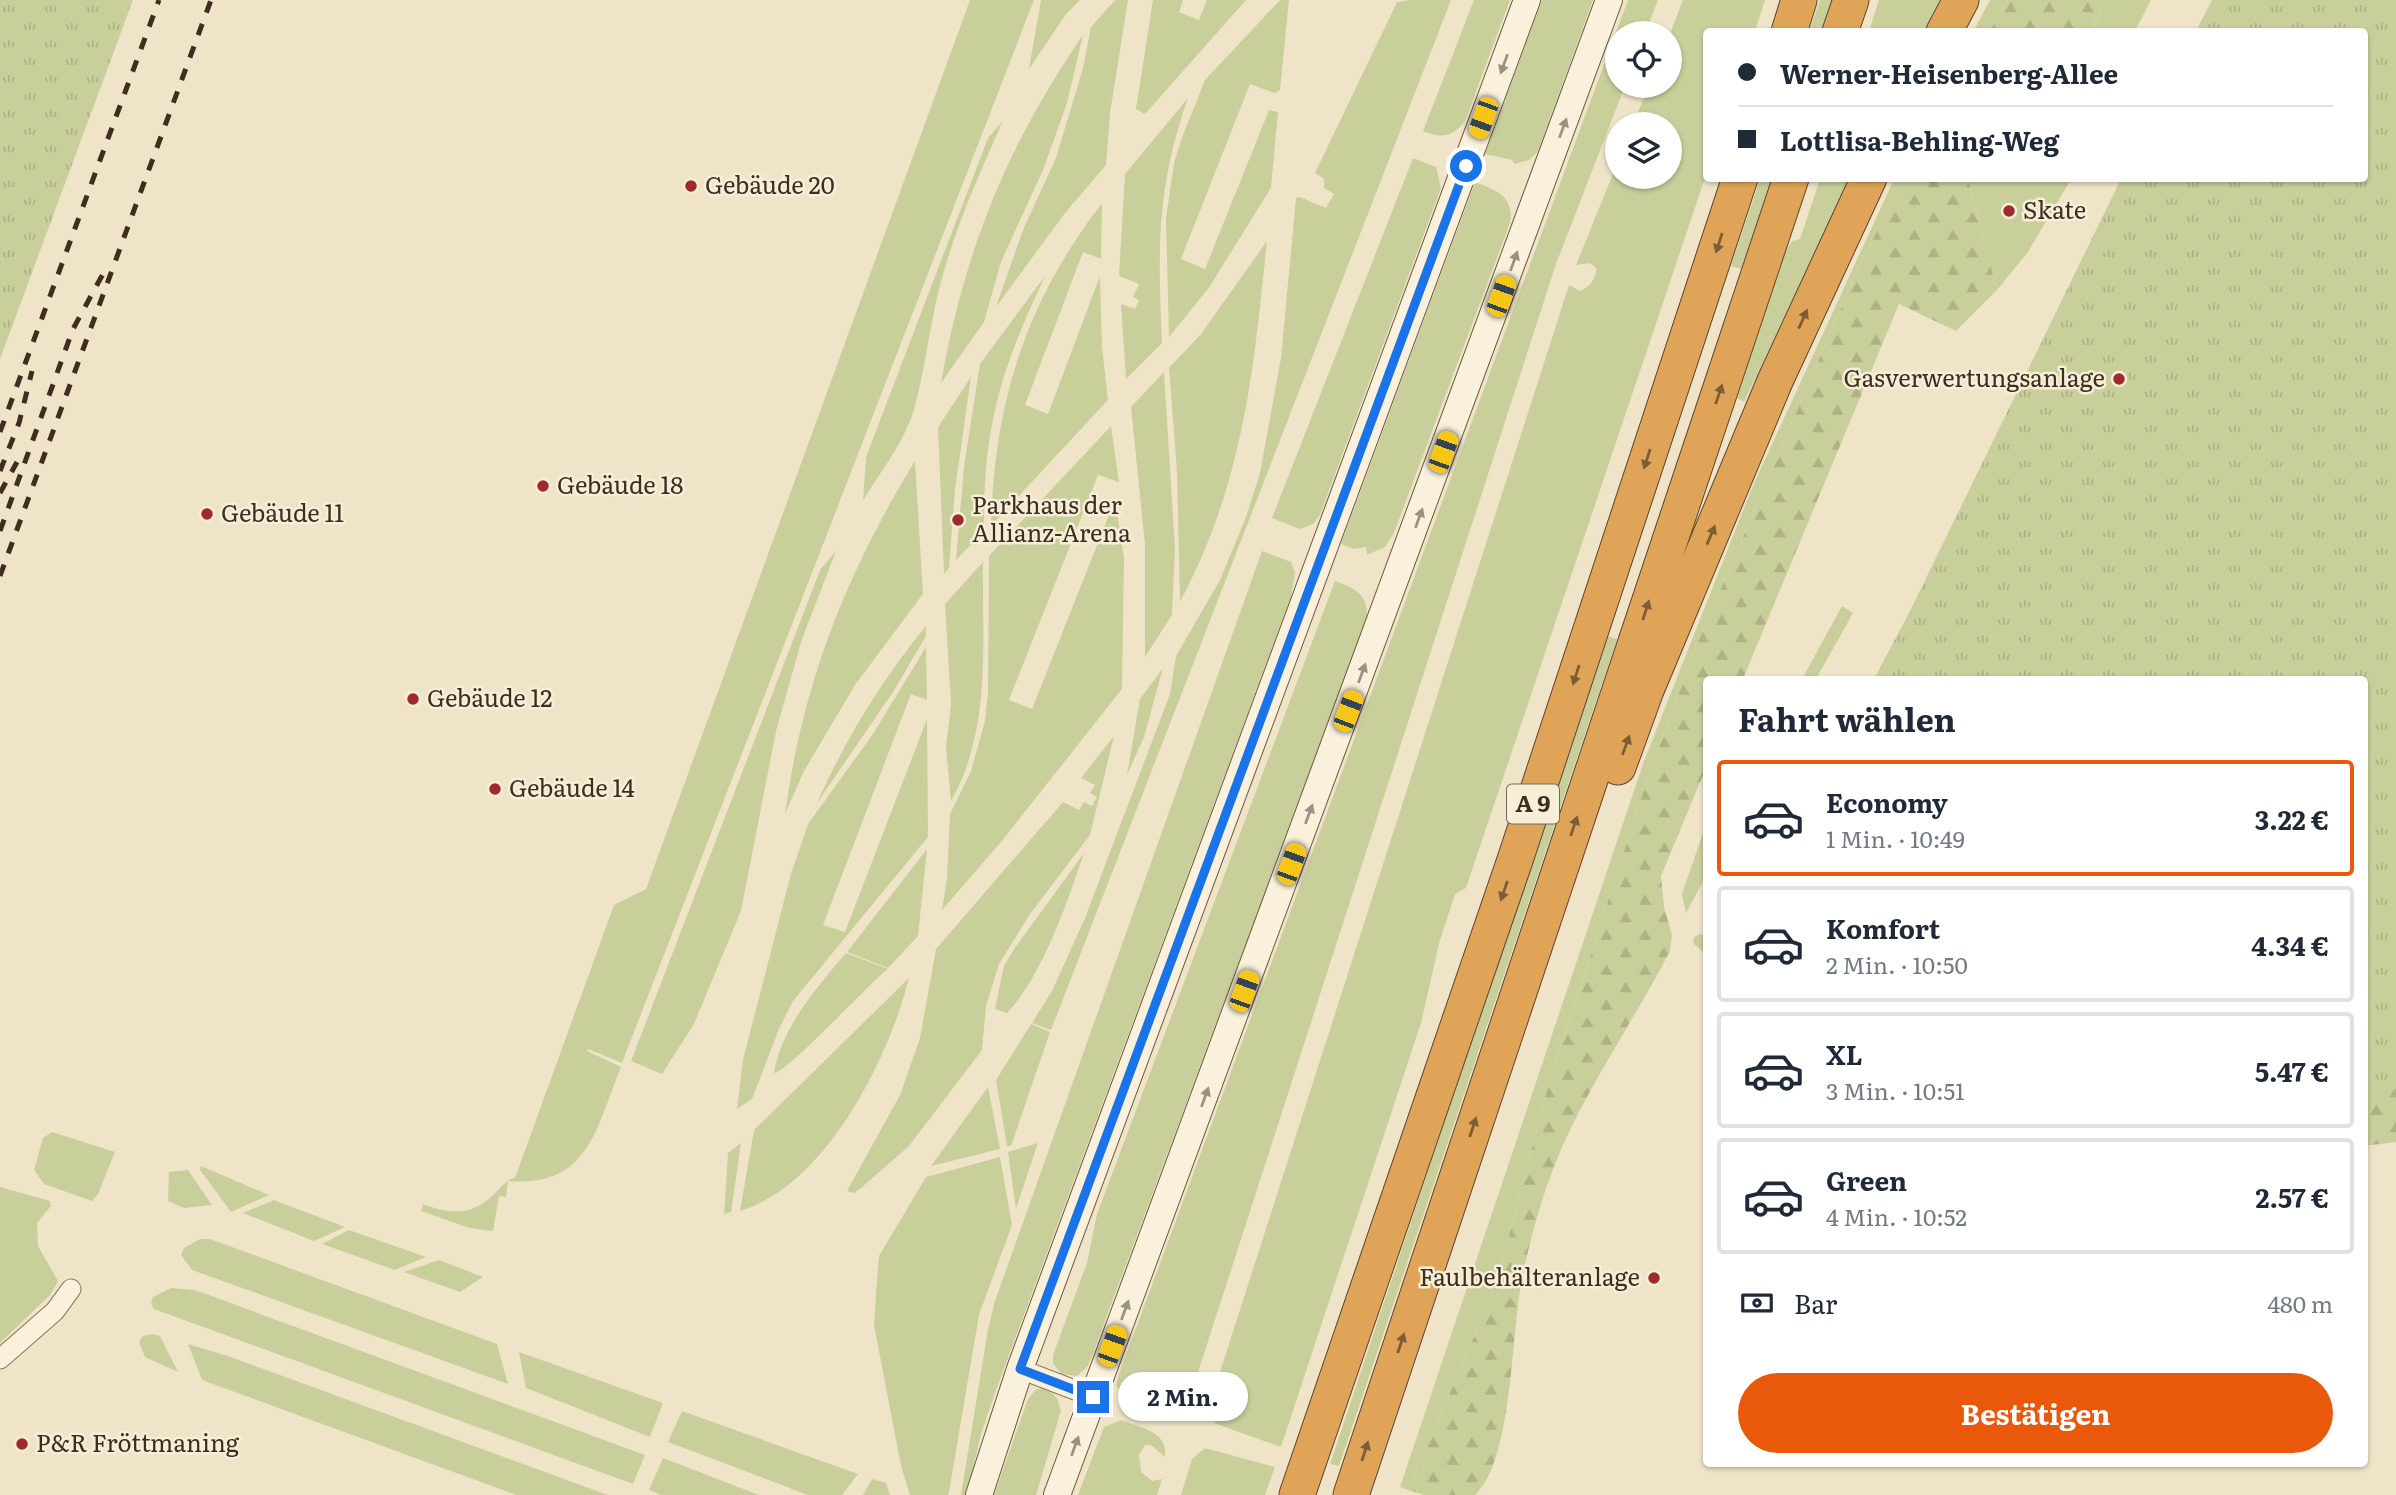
<!DOCTYPE html>
<html lang="de">
<head>
<meta charset="utf-8">
<style>
  body { margin:0; font-family:Literata,serif; background:#f2f2f3; color:#1f2937; height:100vh; display:flex; flex-direction:column; font-size:26px; white-space:nowrap }
  * { box-sizing:border-box; margin:0 }
  p { font-size:23px; color:#747a83 }
  .icon { flex:none; width:38px; height:38px; fill:none; stroke:currentColor; stroke-width:2; stroke-linecap:round; stroke-linejoin:round }
  .map { position:relative; flex:1; overflow:hidden }
  .details { position:absolute; left:1703px; top:676px; width:665px; height:791px; display:flex; flex-direction:column; background:#fff; border-radius:7px; box-shadow:0 2px 5px #0004 }
  .details>* { flex:none }
  .banner { position:absolute; left:1703px; top:28px; width:665px; height:154px; border-radius:7px; box-shadow:0 2px 5px #0004; display:grid; align-content:center; height:154px; padding:0 35px; background:#fff }
  .fabs { position:absolute; left:1605px; top:21px; display:grid; gap:14px }
  .fabs a { display:grid; place-items:center; width:77px; height:77px; border-radius:50%; background:#fff; box-shadow:0 2px 5px #0004; font-size:35px }
  .end { position:absolute; width:32px; height:32px; margin:-16px; border:9px solid #1a73e8; background:#fff; box-shadow:0 0 0 4px #fff }
  .from { border-radius:50% }
  .bubble { position:absolute; height:49px; border-radius:24px; background:#fff; box-shadow:0 2px 5px #0004; font-size:23px; font-weight:700; line-height:49px; text-align:center }
  .car { position:absolute; width:21px; height:42px; margin:-21px -10px; border-radius:9px; box-shadow:0 0 5px 2px #0007; background:linear-gradient(#f5c518 24%,#345 0 40%,#f5c518 0 76%,#345 0 86%,#f5c518 0) }
  .banner b { display:flex; align-items:center; gap:24px; height:66px; font-size:26px }
  .banner b+b { border-top:2px solid #e0e1e3 }
  .banner i { width:18px; height:18px; background:#1f2937 }
  ul { padding:0; list-style:none }
  li { display:flex; align-items:center; gap:21px; height:116px; margin:0 14px 10px; padding:0 21px; border:4px solid #e0e1e3; border-radius:7px }
  li div { flex:1 }
  li b { display:block; font-size:26px }
  li em { font-style:normal; font-weight:700 }
  li.active { border-color:#ea580c }
  li>.icon { width:63px; height:63px; stroke-width:1.5 }
  h2 { padding:0 35px; font-size:32px; line-height:84px }
  .pay { display:flex; align-items:center; gap:18px; height:77px; padding:0 35px; font-size:26px }
  .pay p { margin-inline-start:auto }
  .primary-button { display:flex; gap:14px; margin-top:auto; padding:14px 35px }
  .primary-button a { flex:1; height:80px; border-radius:42px; background:#ea580c; color:#fff; font-size:28px; font-weight:700; line-height:80px; text-align:center }
  .map>svg:first-child { display:block }
  .green { fill:#c9cf9b }
  .forest { fill:url(#forest-firs) }
  .park { fill:url(#park-tufts) }
  .lines { fill:none; stroke-linecap:round; stroke-linejoin:round }
  .street-casing { stroke:#8d765c; stroke-width:21 }
  .secondary-casing { stroke:#6f573f; stroke-width:28 }
  .highway-casing { stroke:#5b4430; stroke-width:37 }
  .street { stroke:#faf1dc; stroke-width:19 }
  .secondary { stroke:#faf1dc; stroke-width:26 }
  .highway { stroke:#e0a458; stroke-width:35 }
  .rail { stroke:#3d2e20; stroke-width:5; stroke-dasharray:12 12; stroke-linecap:butt }
  .oneway { fill:#9c907e }
  .oneway2 { fill:#7e5d36 }
  .route { stroke:#1a73e8; stroke-width:9 }
  .poi-dot { fill:#9e2a2b; stroke:#f7eed8; stroke-width:2.5 }
  .labels { text-anchor:middle; stroke-width:5; stroke-linejoin:round; paint-order:stroke }
  .shield { fill:#f7eed8; stroke:#756857; stroke-width:2 }
  .shield-label { font-size:23px; font-weight:bold; fill:#3d2e20 }
  .poi-label { font-size:24px; fill:#3d2e20; stroke:#f7eed8; text-anchor:start }
</style>
</head>
<body>
<div class="map">
<svg width="2396" height="1495" viewBox="0 0 2396 1495">
  <defs>
    <pattern id="forest-firs" width="22" height="20" patternUnits="userSpaceOnUse" patternTransform="scale(1.75)"><rect width="22" height="20" fill="#c9cf9b"/><path d="M5 1l3.5 6h-7zM16 11l3.5 6h-7z" fill="#aeb285"/></pattern>
    <pattern id="park-tufts" width="24" height="20" patternUnits="userSpaceOnUse" patternTransform="scale(1.75)"><rect width="24" height="20" fill="#c9cf9b"/><path d="M3 7l-1-3M5 7V3M7 7l1-3M15 17l-1-3M17 17v-4M19 17l1-3" fill="none" stroke="#aeb285"/></pattern>
  </defs>
  <rect width="100%" height="100%" fill="#f0e4c8"/>
  <!-- green -->
  <g class="green">
    <path d="M970 0H1034L622 1063 588 1049 587 1051 621 1067C596 1128 589 1188 508 1181L506 1197 499 1196 493 1231 469 1228 421 1211 423 1204C454 1216 475 1215 498 1190 504 1184 507 1179 515 1178L614 905 646 889Z"/>
    <polygon points="1041,0 1080,0 1066,14 1029,69"/>
    <polygon points="1115,0 1128,0 1110,113 1106,165 1065,213 996,307 1023,230 1056,158 1083,68 1091,27"/>
    <polygon points="1153,0 1183,0 1179,12 1199,20 1207,0 1246,0 1145,114 1136,109"/>
    <polygon points="1280,0 1289,0 1280,90 1275,93 1250,84 1181,259 1205,269 1269,110 1278,112 1271,188 1208,289 1169,337 1166,218 1174,163 1183,135 1205,80"/>
    <polygon points="1410,0 1451,0 1051,1030 1032,1023 1052,991 1085,918 1170,694 1176,656 1220,580 1246,517 1260,473 1281,358 1296,198 1300,197 1326,208 1334,194 1324,188 1324,179 1315,173 1397,2"/>
    <path d="M1474 0H1510L1465 121C1452 137 1442 139 1423 131Z"/>
    <polygon points="1542,0 1593,0 1538,151 1529,160 1515,164 1512,160 1485,154"/>
    <path d="M1628 0H1658L1645 33H1617V86H1625L1556 264 1191 1394 1185 1406C1164 1420 1127 1406 1116 1385L1119 1374Z"/>
    <path d="M1683 0H1765L1755 31 1706 32V175L1466 888 1455 894 1440 940 1421 1023 1281 1447 1216 1424 1209 1411 1211 1400 1569 285 1580 291C1590 287 1596 279 1596 268L1590 263 1576 265 1617 164V177H1670V124H1633L1649 86H1670V34Z"/>
    <polygon points="1820,0 1832,0 1821,31 1809,31"/>
    <polygon points="1879,0 1940,0 1924,31 1869,31"/>
    <polygon points="1990,0 2007,0 1990,31 1973,32"/>
    <polygon points="2106,0 2151,0 2135,31 2091,32"/>
    <path d="M1083 35 1067 103 1043 170 1001 262 984 322 941 383C964 252 1007 145 1083 35Z"/>
    <path d="M1188 98C1156 189 1158 249 1162 343L1126 379 1121 304 1135 309 1139 300 1133 297 1139 284 1119 276 1125 174Z"/>
    <path d="M1003 121C981 170 959 219 944 271 931 314 927 359 916 402 908 438 881 470 863 501L866 457 988 138Z"/>
    <polygon points="1413,158 1436,167 1441,188 1320,515 1313,524 1300,529 1272,518"/>
    <polygon points="1760,179 1772,179 1741,269 1731,266"/>
    <polygon points="1820,179 1851,179 1744,402 1737,398 1783,255 1792,241 1800,239"/>
    <polygon points="1894,179 1906,179 1861,261 1695,649 1648,777 1547,1090 1496,1286 1408,1490 1400,1487 1644,761 1752,488"/>
    <polygon points="1968,179 2071,179 2028,252 1997,290"/>
    <path d="M1475 182C1496 190 1515 197 1510 223L1394 533 1385 547 1367 555 1366 547 1354 549 1341 544Z"/>
    <path d="M1102 203 1101 259 1083 252 1025 405 1048 414 1100 276 1102 347 1108 400 991 526C994 402 1026 302 1102 203Z"/>
    <path d="M1267 241C1253 374 1244 481 1180 602L1177 472 1169 368 1201 334Z"/>
    <path d="M1045 276C1001 370 983 426 984 531L956 560 964 466 980 364Z"/>
    <polygon points="1164,372 1175,548 1172,615 1145,657 1145,545 1131,407"/>
    <polygon points="971,377 955,490 949,568 944,574 938,427"/>
    <polygon points="1111,426 1119,482 1098,475 1009,700 1032,709 1115,500 1124,558 1122,689 1001,842 942,910 947,878 950,814 971,771 985,721 988,692 989,556"/>
    <path d="M915 461 923 594 855 685 804 771 785 814C803 682 846 574 915 461Z"/>
    <polygon points="836,551 802,639 776,731 741,911 694,1024 662,1074 631,1061 820,570"/>
    <polygon points="1262,551 1291,562 1295,573 1291,597 996,1390 981,1434 967,1495 961,1495 988,1329 995,1301"/>
    <path d="M983 562C982 643 992 729 951 801L946 747 951 704 945 604Z"/>
    <path d="M1335 581C1356 589 1369 594 1367 620L1088 1366 1077 1376 1061 1374 1053 1363V1355L1087 1263 1097 1214Z"/>
    <polygon points="1842,606 1853,613 1816,679 1802,679"/>
    <path d="M926 626V636L893 692 817 803C846 738 881 681 926 626Z"/>
    <polygon points="1607,636 1617,639 1339,1466 1330,1464"/>
    <polygon points="926,647 927,700 911,694 823,925 845,932 927,719 928,837 793,1001 779,1029 752,1099 737,1109 743,1060 754,1017 791,874 808,824 873,734"/>
    <polygon points="1163,668 1144,737 1127,775 1140,699"/>
    <polygon points="1114,736 1090,835 1030,914 999,964 986,1006 982,1050 909,1146 861,1188 854,1193 847,1191 900,1095 920,1038 936,949 1063,802 1079,810 1084,802 1092,806 1097,797 1090,793 1095,785 1081,778"/>
    <polygon points="1706,824 1706,876 1686,913 1682,894"/>
    <polygon points="927,849 918,936 888,968 847,952"/>
    <path d="M1084 853C1067 903 1043 975 1007 1013L995 1009 1004 966 1014 949Z"/>
    <polygon points="1700,934 1706,936 1706,955 1693,943 1694,937"/>
    <path d="M846 953 888 969C867 985 788 1072 774 1073 781 1028 817 987 846 953Z"/>
    <path d="M909 978C889 1058 826 1185 740 1211L754 1130Z"/>
    <polygon points="1031,1024 1050,1032 1011,1146 1007,1146 996,1080"/>
    <polygon points="988,1087 1000,1149 931,1166"/>
    <polygon points="52,1132 115,1152 98,1194 92,1201 44,1184 34,1170 43,1138"/>
    <polygon points="741,1143 731,1212 724,1214 728,1153"/>
    <polygon points="1038,1143 1016,1209 1008,1152"/>
    <polygon points="1000,1157 1012,1225 979,1315 949,1492 948,1495 910,1495 901,1466 874,1325 876,1293 879,1256 926,1177"/>
    <polygon points="201,1166 269,1195 231,1212 200,1170"/>
    <polygon points="188,1170 212,1205 184,1208 168,1201 169,1172"/>
    <polygon points="0,1187 50,1201 51,1206 37,1223 38,1246 58,1281 50,1295 0,1343"/>
    <polygon points="274,1200 345,1227 314,1241 243,1213"/>
    <polygon points="349,1230 426,1257 395,1270 322,1244"/>
    <polygon points="200,1239 210,1239 497,1344 508,1384 192,1270 181,1255 184,1248"/>
    <polygon points="439,1260 483,1277 460,1292 404,1272"/>
    <polygon points="171,1288 195,1290 645,1455 633,1484 154,1309 151,1304 153,1297"/>
    <polygon points="152,1334 160,1336 178,1372 145,1357 139,1342 143,1336"/>
    <polygon points="188,1344 231,1357 608,1495 517,1495 500,1489 202,1380"/>
    <polygon points="519,1352 663,1403 650,1437 526,1388"/>
    <polygon points="1046,1388 1057,1398 1061,1411 1036,1495 994,1495 1028,1399 1036,1389"/>
    <polygon points="682,1411 858,1474 842,1495 808,1495 668,1442"/>
    <path d="M1121 1420C1141 1428 1168 1431 1165 1457L1151 1445H1145L1139 1455 1141 1472 1152 1481 1162 1479 1157 1495H1078L1104 1427Z"/>
    <polygon points="1205,1448 1275,1467 1265,1495 1181,1495 1192,1459"/>
    <polygon points="663,1458 759,1495 661,1495 649,1490"/>
    <polygon points="872,1479 886,1483 890,1495 863,1495"/>
  </g>
  <!-- forest -->
  <g class="forest">
    <polygon points="2007,0 2106,0 2091,31 1990,31"/>
    <path d="M1906 178 1968 179 1997 290 1956 331 1899 304 1743 679H1706V768L1661 876 1664 907 1672 935 1670 951C1639 1011 1601 1067 1571 1128 1548 1174 1532 1229 1522 1279 1511 1331 1513 1461 1475 1495H1424L1408 1490 1496 1286 1547 1090 1648 777 1695 649 1861 261Z"/>
    <polygon points="2396,1010 2396,1142 2364,1146 2364,1020"/>
  </g>
  <!-- park -->
  <g class="park">
    <polygon points="0,0 133,0 0,359"/>
    <polygon points="2212,0 2396,0 2396,1089 2364,1092 2364,679 1874,679 1910,611 2121,179 2364,178 2364,32 2196,31"/>
  </g>
  <g class="lines">
    <!-- street casing -->
    <g class="street-casing">
      <g id="street">
        <polyline points="0,1359 55,1311 71,1289"/>
        <polyline points="1020,1369 1093,1397"/>
      </g>
    </g>
    <!-- secondary casing -->
    <g class="secondary-casing">
      <g id="secondary">
        <polyline points="979,1495 1020,1369 1527,0"/>
        <polyline points="1057,1495 1609,0"/>
      </g>
    </g>
    <!-- highway casing -->
    <g class="highway-casing">
      <g id="highway">
        <polyline points="1789,32 1799,0"/>
        <polyline points="1840,32 1851,0"/>
        <polyline points="1944,32 1961,0"/>
        <polyline points="1618,767 1646,690 1775,381 1869,178"/>
        <polyline points="1297,1495 1515,860 1740,178"/>
        <polyline points="1351,1495 1791,178"/>
      </g>
    </g>
    <!-- street -->
    <use href="#street" class="street"/>
    <!-- secondary -->
    <use href="#secondary" class="secondary"/>
    <!-- highway -->
    <use href="#highway" class="highway"/>
    <!-- rail -->
    <g class="rail">
      <polyline points="0,432 159,0"/>
      <polyline points="0,471 19,423 32,371"/>
      <polyline points="0,493 17,462"/>
      <polyline points="0,531 73,329 104,272"/>
      <polyline points="0,576 211,0"/>
    </g>
  </g>
  <!-- one-way arrows -->
  <defs><path id="oneway-solid" d="M-6-.8H1V-3.2L6.5 0L1 3.2V.8H-6Z" transform="scale(1.75)"/></defs>
  <g class="oneway">
    <use href="#oneway-solid" transform="translate(1504 64) rotate(110)"/>
    <use href="#oneway-solid" transform="translate(1563 128) rotate(-70)"/>
    <use href="#oneway-solid" transform="translate(1514 261) rotate(-70)"/>
    <use href="#oneway-solid" transform="translate(1419 518) rotate(-70)"/>
    <use href="#oneway-solid" transform="translate(1362 673) rotate(-70)"/>
    <use href="#oneway-solid" transform="translate(1309 814) rotate(-70)"/>
    <use href="#oneway-solid" transform="translate(1205 1097) rotate(-70)"/>
    <use href="#oneway-solid" transform="translate(1125 1310) rotate(-70)"/>
    <use href="#oneway-solid" transform="translate(1075 1446) rotate(-70)"/>
  </g>
  <g class="oneway2">
    <use href="#oneway-solid" transform="translate(1719 243) rotate(108)"/>
    <use href="#oneway-solid" transform="translate(1803 319) rotate(-66)"/>
    <use href="#oneway-solid" transform="translate(1719 394) rotate(-71)"/>
    <use href="#oneway-solid" transform="translate(1647 459) rotate(108)"/>
    <use href="#oneway-solid" transform="translate(1711 535) rotate(-67)"/>
    <use href="#oneway-solid" transform="translate(1646 610) rotate(-72)"/>
    <use href="#oneway-solid" transform="translate(1576 675) rotate(108)"/>
    <use href="#oneway-solid" transform="translate(1626 745) rotate(-70)"/>
    <use href="#oneway-solid" transform="translate(1574 826) rotate(-71)"/>
    <use href="#oneway-solid" transform="translate(1504 891) rotate(109)"/>
    <use href="#oneway-solid" transform="translate(1473 1127) rotate(-72)"/>
    <use href="#oneway-solid" transform="translate(1401 1343) rotate(-72)"/>
    <use href="#oneway-solid" transform="translate(1365 1451) rotate(-72)"/>
  </g>
  <g class="lines">
    <!-- route -->
    <polyline class="route" points="1093,1397 1020,1369 1466,166"/>
  </g>
  <!-- markers -->
  <g class="poi-dot">
    <circle cx="691" cy="186" r="7"/>
    <circle cx="2009" cy="211" r="7"/>
    <circle cx="2119" cy="379" r="7"/>
    <circle cx="543" cy="486" r="7"/>
    <circle cx="207" cy="514" r="7"/>
    <circle cx="958" cy="520" r="7"/>
    <circle cx="413" cy="699" r="7"/>
    <circle cx="495" cy="789" r="7"/>
    <circle cx="1654" cy="1278" r="7"/>
    <circle cx="22" cy="1444" r="7"/>
  </g>
  <g class="labels">
    <!-- shield labels -->
    <rect class="shield" x="1507" y="784.5" width="52" height="39" rx="5"/>
    <g class="shield-label">
      <text x="1533" y="812">A 9</text>
    </g>
    <!-- poi labels -->
    <g class="poi-label">
      <text x="705" y="194">Gebäude 20</text>
      <text x="2023" y="219">Skate</text>
      <text x="2105" y="387" text-anchor="end">Gasverwertungsanlage</text>
      <text x="557" y="494">Gebäude 18</text>
      <text x="972" y="514">Parkhaus der<tspan x="972" dy="28">Allianz-Arena</tspan></text>
      <text x="221" y="522">Gebäude 11</text>
      <text x="427" y="707">Gebäude 12</text>
      <text x="509" y="797">Gebäude 14</text>
      <text x="1640" y="1286" text-anchor="end">Faulbehälteranlage</text>
      <text x="36" y="1452">P&amp;R Fröttmaning</text>
    </g>
  </g>
</svg>
<div class="fabs">
<a><svg class="icon" aria-label="locate" viewBox="0 0 24 24"><circle cx="12" cy="12" r="6"/><path d="M12 2v4M12 18v4M2 12h4M18 12h4"/></svg></a>
<a><svg class="icon" aria-label="layers" viewBox="0 0 24 24"><path d="M12 4l9 5-9 5-9-5zM3 14l9 5 9-5"/></svg></a>
</div>
<i class="end from" style="left:1466px;top:166px"></i>
<i class="end" style="left:1093px;top:1397px"></i>
<div class="bubble" style="left:1118px;top:1372px;width:130px">2 Min.</div>
<i class="car" style="left:1483px;top:118px;rotate:200deg"></i>
<i class="car" style="left:1501px;top:296px;rotate:20deg"></i>
<i class="car" style="left:1443px;top:452px;rotate:20deg"></i>
<i class="car" style="left:1348px;top:711px;rotate:21deg"></i>
<i class="car" style="left:1291px;top:864px;rotate:20deg"></i>
<i class="car" style="left:1244px;top:991px;rotate:20deg"></i>
<i class="car" style="left:1112px;top:1346px;rotate:20deg"></i>
<div class="banner">
<b><i class="from"></i>Werner-Heisenberg-Allee</b>
<b><i></i>Lottlisa-Behling-Weg</b>
</div>
<section class="details">
<h2>Fahrt wählen</h2>
<ul>
<li class="active"><svg class="icon" aria-label="car" viewBox="0 0 24 24"><path d="M5 17H2v-5l4-1 3-4h7l3 4 3 1v5h-3M9 17h6M6 11h13"/><circle cx="7" cy="17" r="2"/><circle cx="17" cy="17" r="2"/></svg><div><b>Economy</b><p>1 Min. · 10:49</p></div><em>3.22 €</em></li>
<li><svg class="icon" aria-label="car" viewBox="0 0 24 24"><path d="M5 17H2v-5l4-1 3-4h7l3 4 3 1v5h-3M9 17h6M6 11h13"/><circle cx="7" cy="17" r="2"/><circle cx="17" cy="17" r="2"/></svg><div><b>Komfort</b><p>2 Min. · 10:50</p></div><em>4.34 €</em></li>
<li><svg class="icon" aria-label="car" viewBox="0 0 24 24"><path d="M5 17H2v-5l4-1 3-4h7l3 4 3 1v5h-3M9 17h6M6 11h13"/><circle cx="7" cy="17" r="2"/><circle cx="17" cy="17" r="2"/></svg><div><b>XL</b><p>3 Min. · 10:51</p></div><em>5.47 €</em></li>
<li><svg class="icon" aria-label="car" viewBox="0 0 24 24"><path d="M5 17H2v-5l4-1 3-4h7l3 4 3 1v5h-3M9 17h6M6 11h13"/><circle cx="7" cy="17" r="2"/><circle cx="17" cy="17" r="2"/></svg><div><b>Green</b><p>4 Min. · 10:52</p></div><em>2.57 €</em></li>
</ul>
<div class="pay"><svg class="icon" aria-label="cash" viewBox="0 0 24 24"><path d="M3 7h18v10H3z"/><circle cx="12" cy="12" r="2"/></svg>Bar<p>480 m</p></div>
<div class="primary-button"><a>Bestätigen</a></div>
</section>
</div>
</body>
</html>
